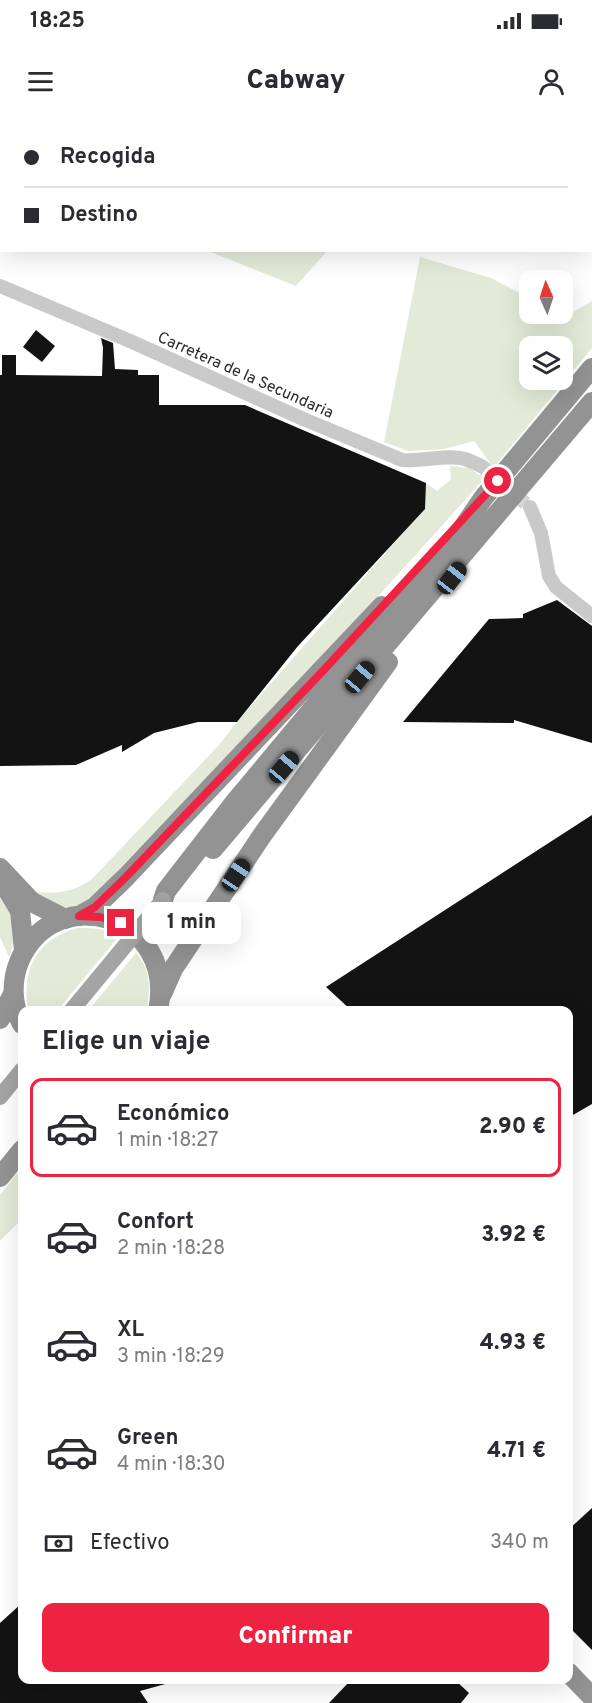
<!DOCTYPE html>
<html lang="es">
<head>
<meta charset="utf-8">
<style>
  body { margin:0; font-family:Overpass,sans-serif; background:#f7f7f7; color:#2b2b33; height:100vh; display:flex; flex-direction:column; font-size:22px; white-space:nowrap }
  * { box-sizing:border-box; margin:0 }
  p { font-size:20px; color:#7c7c81 }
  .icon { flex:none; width:33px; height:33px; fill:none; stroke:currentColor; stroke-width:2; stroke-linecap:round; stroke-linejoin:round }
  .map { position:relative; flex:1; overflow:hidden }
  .details { position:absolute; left:18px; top:886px; width:555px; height:678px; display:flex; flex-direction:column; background:#fff; border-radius:12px; box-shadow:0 6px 24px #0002 }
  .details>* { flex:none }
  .hud { position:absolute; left:0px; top:0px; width:592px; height:132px; box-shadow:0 6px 24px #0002; display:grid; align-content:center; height:132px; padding:0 24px; background:#fff }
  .needle { width:39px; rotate:357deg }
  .fabs { position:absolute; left:519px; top:150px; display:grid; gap:12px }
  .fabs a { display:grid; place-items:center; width:54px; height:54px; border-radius:12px; background:#fff; box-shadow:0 6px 24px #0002; font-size:30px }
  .end { position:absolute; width:27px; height:27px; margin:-14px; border:8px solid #ee2341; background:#fff; box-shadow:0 0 0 3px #fff }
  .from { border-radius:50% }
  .bubble { position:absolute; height:42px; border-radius:12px; background:#fff; box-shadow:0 6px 24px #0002; font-size:20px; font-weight:800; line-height:42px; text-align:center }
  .car { position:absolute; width:18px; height:36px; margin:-18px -9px; border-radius:8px; box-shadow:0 0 4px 2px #0007; background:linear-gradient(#222 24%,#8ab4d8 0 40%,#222 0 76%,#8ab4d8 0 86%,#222 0) }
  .hud b { display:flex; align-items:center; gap:21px; height:57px; font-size:22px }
  .hud b+b { border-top:2px solid #e1e1e2 }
  .hud i { width:15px; height:15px; background:#2b2b33 }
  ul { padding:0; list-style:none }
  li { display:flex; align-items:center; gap:18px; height:99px; margin:0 12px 9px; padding:0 12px; border:3px solid transparent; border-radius:12px }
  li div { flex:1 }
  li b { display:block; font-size:22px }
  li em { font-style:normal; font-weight:800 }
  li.active { border-color:#ee2341 }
  li>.icon { width:54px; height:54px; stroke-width:1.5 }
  h2 { padding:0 24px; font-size:27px; line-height:72px }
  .pay { display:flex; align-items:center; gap:15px; height:66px; padding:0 24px; font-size:22px }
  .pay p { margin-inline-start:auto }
  .button { display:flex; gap:12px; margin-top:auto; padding:12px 24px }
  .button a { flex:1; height:69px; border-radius:12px; background:#ee2341; color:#fff; font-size:24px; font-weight:800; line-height:69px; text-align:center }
  .status { display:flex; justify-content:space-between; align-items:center; height:42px; padding:0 30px; background:#fff; direction:ltr }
  .status svg { height:16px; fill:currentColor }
  header { display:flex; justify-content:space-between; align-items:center; height:78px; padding:0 24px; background:#fff; font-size:27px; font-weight:800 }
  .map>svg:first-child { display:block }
  .green { fill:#e3ebd8; fill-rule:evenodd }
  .building { fill:#131313 }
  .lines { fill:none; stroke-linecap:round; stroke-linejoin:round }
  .minor-tunnel { stroke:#d5d5d5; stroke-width:14; stroke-dasharray:14 7; stroke-linecap:butt }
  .minor { stroke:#c9c9c9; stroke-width:14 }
  .major { stroke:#a4a4a4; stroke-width:16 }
  .highway { stroke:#939393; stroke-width:20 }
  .major-bridge { stroke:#a4a4a4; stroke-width:16 }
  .route { stroke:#ee2341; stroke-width:8 }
  .labels { text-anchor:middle; stroke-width:6; stroke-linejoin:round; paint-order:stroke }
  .street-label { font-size:16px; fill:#2c2c2c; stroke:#fff }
</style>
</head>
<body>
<div class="status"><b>18:25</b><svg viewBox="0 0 49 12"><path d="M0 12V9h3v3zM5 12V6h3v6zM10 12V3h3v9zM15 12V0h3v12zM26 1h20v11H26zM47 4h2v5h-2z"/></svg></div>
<header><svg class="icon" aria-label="menu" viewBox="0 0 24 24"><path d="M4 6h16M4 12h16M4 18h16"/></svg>Cabway<svg class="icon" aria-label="person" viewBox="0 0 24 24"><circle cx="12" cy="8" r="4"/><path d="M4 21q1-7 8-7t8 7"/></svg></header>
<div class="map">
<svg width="592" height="1583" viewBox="0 0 592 1583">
  <rect width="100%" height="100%" fill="#fff"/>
  <!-- green -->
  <g class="green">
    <polygon points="208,131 327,131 296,166"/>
    <path d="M420 137 491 158 529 178 530 194H562L563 191 570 194 592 181V228L484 359 364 492 106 763C80 788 73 794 38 779L37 772C58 774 74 772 92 759L218 626 237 602 424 389 426 363 437 371 451 359 450 346 469 348 480 355 490 343 474 321 444 329 408 331 384 322ZM530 226H562V260H530Z"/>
    <path d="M0 768C11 792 20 811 9 837L0 817Z"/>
    <path d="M78 808C93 808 106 808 119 816L57 891H28C21 850 36 819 78 808Z"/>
    <path d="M136 833C151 850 151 870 146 891H88Z"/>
    <polygon points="22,1047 22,1099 0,1121 0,1075"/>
  </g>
  <!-- building -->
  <g class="building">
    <polygon points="36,210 55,226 42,242 23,227"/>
    <polygon points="101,218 113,223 115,249 138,250 138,255 159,255 159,285 245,285 426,363 425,389 298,526 237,602 198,602 154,613 122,632 122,625 76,645 0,646 0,255 2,255 2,235 16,235 16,255 102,256 103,228"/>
    <polygon points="557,480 592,506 592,623 514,600 514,603 403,602 489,499 523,498 523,494"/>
    <polygon points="592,695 592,984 573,995 568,988 568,891 352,891 326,867"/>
    <polygon points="592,1388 592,1530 568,1506 568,1410"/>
    <polygon points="22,1483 22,1560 169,1560 169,1563 140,1571 148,1583 0,1583 0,1503"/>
    <polygon points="351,1560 455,1560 469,1573 461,1583 329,1583"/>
  </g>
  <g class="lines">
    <!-- minor-tunnel -->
    <polyline class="minor-tunnel" points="483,347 530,387"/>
    <!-- minor -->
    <g class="minor">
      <path d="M0 166 130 221 301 298 402 340C423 342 445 334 465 339 471 341 477 344 483 347"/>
      <polyline points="530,387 541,413 549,456 556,467 592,496"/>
    </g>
    <!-- major -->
    <polyline class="major" points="0,977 22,950"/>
    <!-- highway -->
    <g class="highway">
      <polyline points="213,729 592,282"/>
      <polyline points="0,748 32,782 65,799"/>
      <polyline points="4,764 20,791 24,830"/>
      <polyline points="163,780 166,771 235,682 460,412 484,377 592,248"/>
      <polyline points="79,796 95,787 126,757 382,486"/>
      <polyline points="162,874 173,849 261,717 388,542"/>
      <polyline points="0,899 13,874"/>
      <path d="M22 904C12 885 11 862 19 842 55 758 178 796 158 891"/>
      <polyline points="0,1057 22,1030"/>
      <polyline points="568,1552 592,1577"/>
    </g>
    <!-- major-bridge -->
    <polyline class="major-bridge" points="71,891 163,780"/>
  </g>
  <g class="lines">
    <!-- route -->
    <polyline class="route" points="121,803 100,797 79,796 95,787 126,757 321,553 498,361"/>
  </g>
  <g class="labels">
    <!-- street labels -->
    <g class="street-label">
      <text transform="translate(246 254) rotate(24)" y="6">Carretera de la Secundaria</text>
    </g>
  </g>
</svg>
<div class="fabs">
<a><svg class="needle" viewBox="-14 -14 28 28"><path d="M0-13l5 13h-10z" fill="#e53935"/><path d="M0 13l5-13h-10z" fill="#7c7c81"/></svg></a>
<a><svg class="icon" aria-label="layers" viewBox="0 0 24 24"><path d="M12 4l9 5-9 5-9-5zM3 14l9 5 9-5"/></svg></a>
</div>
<i class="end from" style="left:498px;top:361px"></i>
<i class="end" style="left:121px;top:803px"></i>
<div class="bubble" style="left:142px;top:782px;width:99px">1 min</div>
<i class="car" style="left:452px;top:458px;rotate:38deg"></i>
<i class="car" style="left:360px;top:557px;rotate:40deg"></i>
<i class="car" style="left:284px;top:647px;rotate:40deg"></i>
<i class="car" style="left:236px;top:755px;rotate:34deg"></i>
<div class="hud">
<b><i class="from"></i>Recogida</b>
<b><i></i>Destino</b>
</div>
<section class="details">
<h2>Elige un viaje</h2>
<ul>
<li class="active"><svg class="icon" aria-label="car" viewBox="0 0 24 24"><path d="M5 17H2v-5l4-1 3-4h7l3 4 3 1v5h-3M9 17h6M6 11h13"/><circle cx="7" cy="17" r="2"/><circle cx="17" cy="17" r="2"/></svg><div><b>Económico</b><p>1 min · 18:27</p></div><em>2.90 €</em></li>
<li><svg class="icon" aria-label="car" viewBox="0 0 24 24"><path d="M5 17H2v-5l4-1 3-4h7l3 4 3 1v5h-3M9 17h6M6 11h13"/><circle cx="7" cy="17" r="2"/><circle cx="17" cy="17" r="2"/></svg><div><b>Confort</b><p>2 min · 18:28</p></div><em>3.92 €</em></li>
<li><svg class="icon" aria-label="car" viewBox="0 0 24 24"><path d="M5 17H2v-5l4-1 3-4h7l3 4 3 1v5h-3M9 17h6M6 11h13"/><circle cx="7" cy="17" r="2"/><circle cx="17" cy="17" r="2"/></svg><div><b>XL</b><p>3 min · 18:29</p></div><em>4.93 €</em></li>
<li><svg class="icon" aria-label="car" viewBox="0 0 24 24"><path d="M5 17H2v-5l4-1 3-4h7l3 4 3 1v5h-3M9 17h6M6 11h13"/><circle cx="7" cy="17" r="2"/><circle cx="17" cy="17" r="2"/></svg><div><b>Green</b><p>4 min · 18:30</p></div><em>4.71 €</em></li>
</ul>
<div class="pay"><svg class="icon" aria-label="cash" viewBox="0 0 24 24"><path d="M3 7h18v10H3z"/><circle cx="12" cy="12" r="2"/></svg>Efectivo<p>340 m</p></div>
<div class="button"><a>Confirmar</a></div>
</section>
</div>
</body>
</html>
